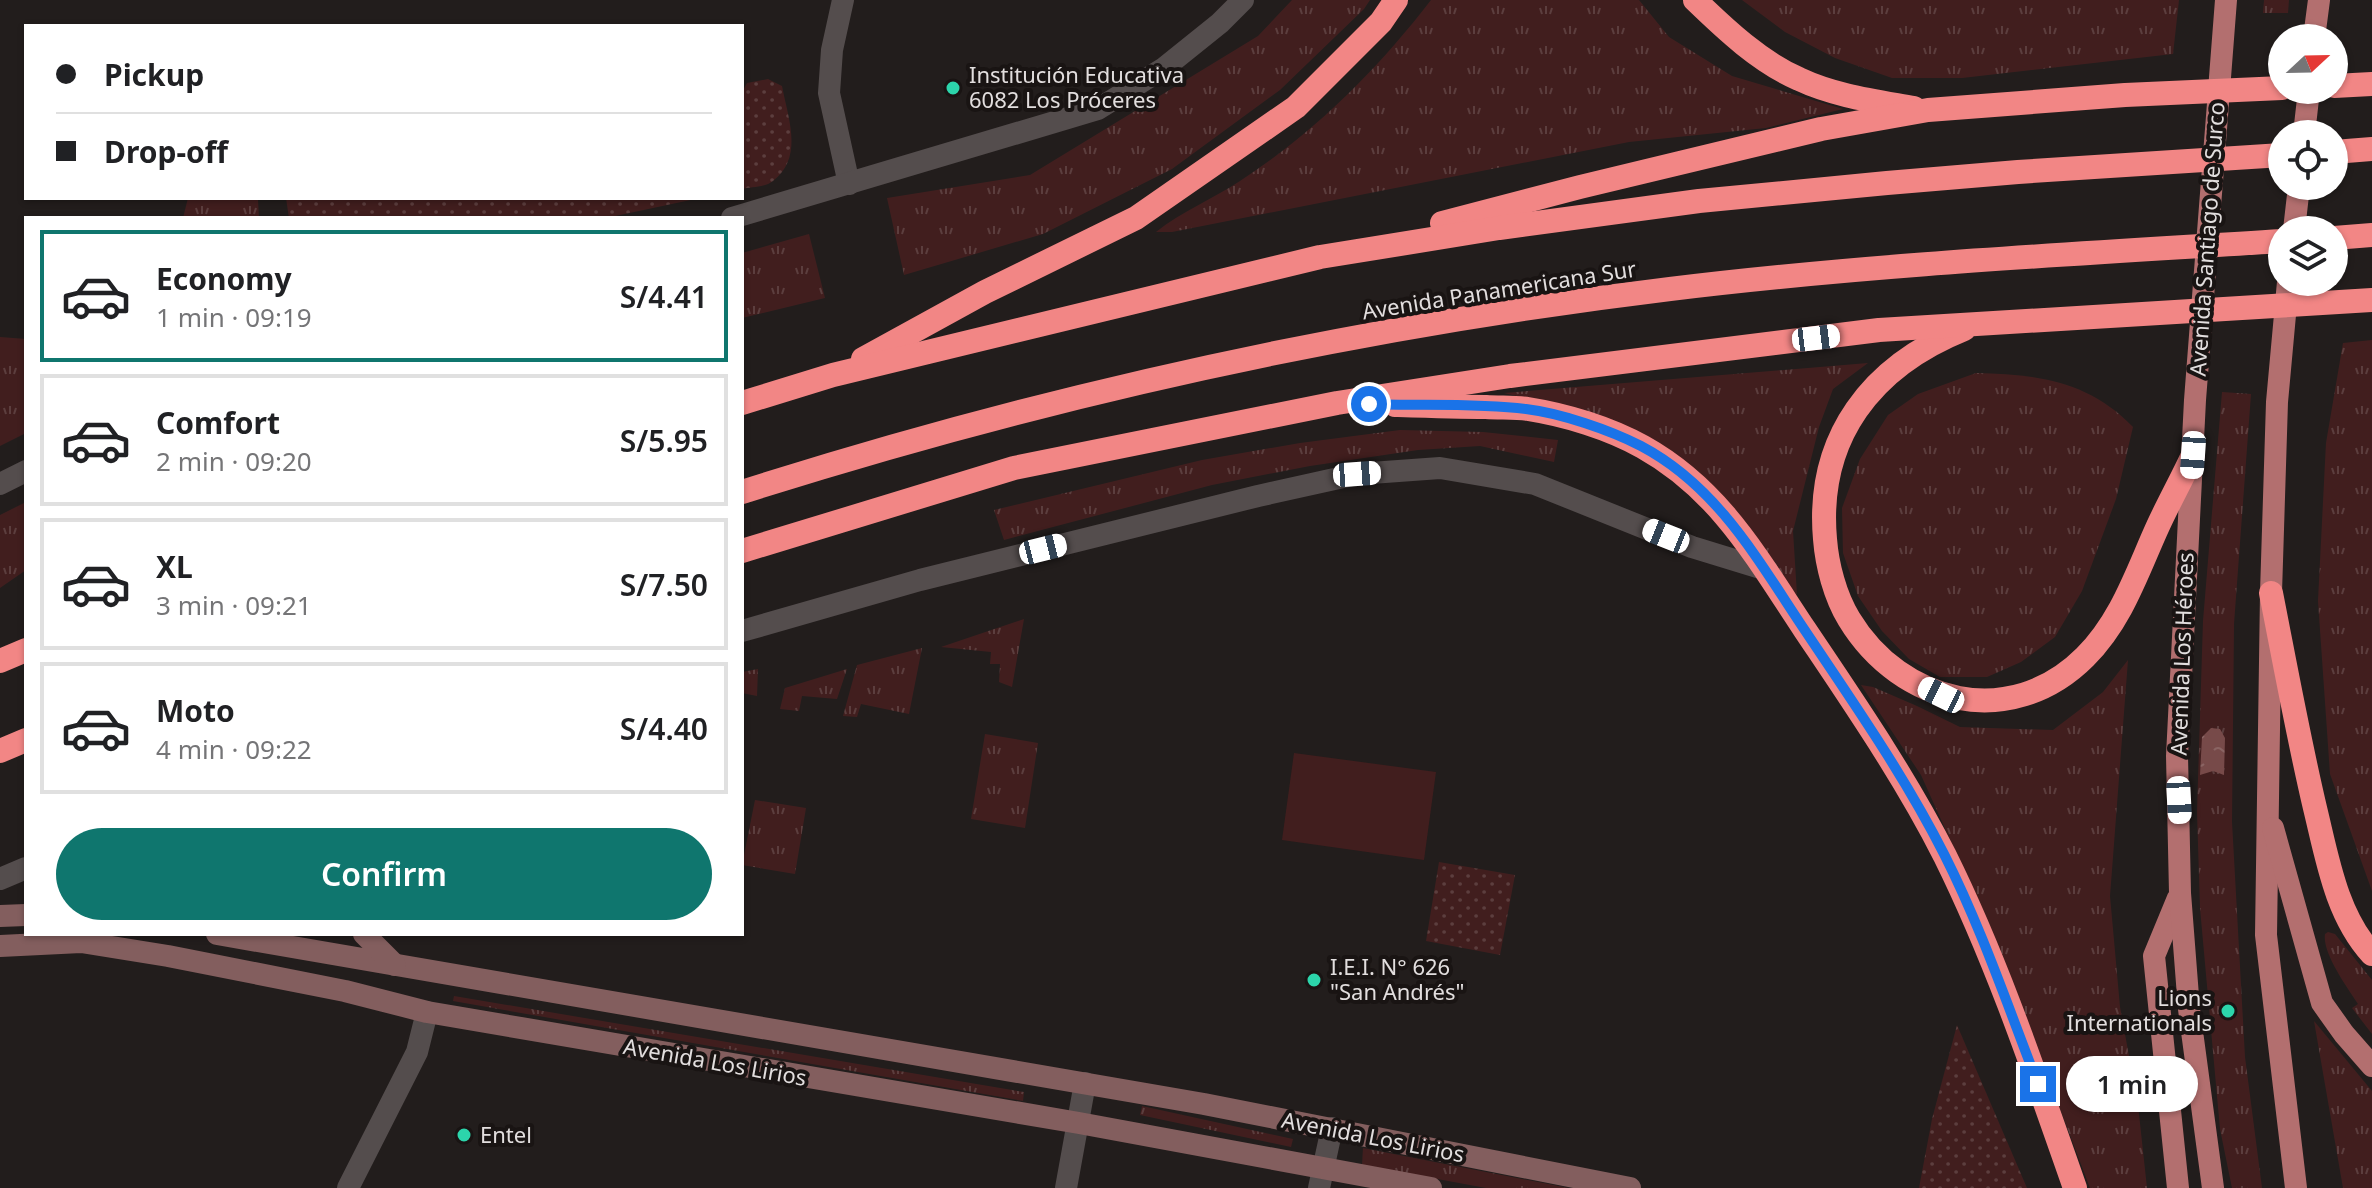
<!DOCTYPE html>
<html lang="en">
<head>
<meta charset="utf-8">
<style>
  body { margin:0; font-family:"Noto Sans",sans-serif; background:#f2f2f2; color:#202124; height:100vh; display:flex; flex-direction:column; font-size:30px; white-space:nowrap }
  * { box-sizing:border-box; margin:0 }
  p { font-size:26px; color:#757577 }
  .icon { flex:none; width:44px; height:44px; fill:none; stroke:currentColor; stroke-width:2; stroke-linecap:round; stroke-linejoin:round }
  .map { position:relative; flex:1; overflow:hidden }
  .details { position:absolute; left:24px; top:216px; width:720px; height:720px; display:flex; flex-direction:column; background:#fff; border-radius:0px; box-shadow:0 2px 6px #0004 }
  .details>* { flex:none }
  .top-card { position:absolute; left:24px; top:24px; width:720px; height:176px; border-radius:0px; box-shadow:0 2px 6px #0004; display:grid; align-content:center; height:176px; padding:0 32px; background:#fff }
  .needle { width:52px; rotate:68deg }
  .buttons { position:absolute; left:2268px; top:24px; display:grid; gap:16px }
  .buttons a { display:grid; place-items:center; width:80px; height:80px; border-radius:50%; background:#fff; box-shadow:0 2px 6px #0004; font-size:40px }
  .end { position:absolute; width:36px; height:36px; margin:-18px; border:10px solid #1a73e8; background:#fff; box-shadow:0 0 0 4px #fff }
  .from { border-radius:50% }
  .bubble { position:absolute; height:56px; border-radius:28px; background:#fff; box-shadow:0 2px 6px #0004; font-size:26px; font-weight:600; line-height:56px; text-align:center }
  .car { position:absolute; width:24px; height:48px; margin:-24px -12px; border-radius:10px; box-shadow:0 0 6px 2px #0007; background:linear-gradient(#fff 24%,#345 0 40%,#fff 0 76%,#345 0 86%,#fff 0) }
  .top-card b { display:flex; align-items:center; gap:28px; height:76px; font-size:30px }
  .top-card b+b { border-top:2px solid #e0e0e0 }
  .top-card i { width:20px; height:20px; background:#202124 }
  ul { padding:14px 0 0; list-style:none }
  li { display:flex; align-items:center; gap:24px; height:132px; margin:0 16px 12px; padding:0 16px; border:4px solid #e0e0e0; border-radius:0px }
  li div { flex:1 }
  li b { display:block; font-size:30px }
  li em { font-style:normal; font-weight:600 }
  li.active { border-color:#0f766e }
  li>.icon { width:72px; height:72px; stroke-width:1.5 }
  .action { display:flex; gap:16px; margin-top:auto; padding:16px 32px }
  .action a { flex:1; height:92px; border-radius:48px; background:#0f766e; color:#fff; font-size:32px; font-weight:600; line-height:92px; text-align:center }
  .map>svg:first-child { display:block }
  .grass { fill:url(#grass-tufts) }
  .park { fill:url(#park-dots) }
  .garden { fill:#411e1e }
  .water { fill:url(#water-ripples) }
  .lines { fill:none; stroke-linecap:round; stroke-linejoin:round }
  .minor { stroke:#544d4d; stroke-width:22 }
  .secondary { stroke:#835e5e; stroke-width:22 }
  .primary { stroke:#b36f6f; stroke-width:22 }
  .motorway { stroke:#f28685; stroke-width:24 }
  .route { stroke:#1a73e8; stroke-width:10 }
  .poi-dot { fill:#2cd5ab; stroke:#191413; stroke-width:3 }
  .labels { text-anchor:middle; stroke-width:8; stroke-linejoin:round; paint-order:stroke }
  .poi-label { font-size:22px; fill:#e2dede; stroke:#191413; text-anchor:start }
  .street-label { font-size:22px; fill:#e2dede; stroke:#191413 }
</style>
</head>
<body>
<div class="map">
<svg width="2372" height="1188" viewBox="0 0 2372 1188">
  <defs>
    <pattern id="grass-tufts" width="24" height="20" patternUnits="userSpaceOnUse" patternTransform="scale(2)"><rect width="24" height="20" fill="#411e1e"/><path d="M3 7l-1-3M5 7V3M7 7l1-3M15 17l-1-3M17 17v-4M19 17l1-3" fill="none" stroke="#5c3e3e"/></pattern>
    <pattern id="park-dots" width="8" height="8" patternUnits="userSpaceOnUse" patternTransform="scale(2)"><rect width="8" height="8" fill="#411e1e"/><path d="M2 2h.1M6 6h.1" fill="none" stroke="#5c3e3e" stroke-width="1.8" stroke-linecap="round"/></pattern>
    <pattern id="water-ripples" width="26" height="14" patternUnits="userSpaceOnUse" patternTransform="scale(2)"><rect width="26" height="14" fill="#774a49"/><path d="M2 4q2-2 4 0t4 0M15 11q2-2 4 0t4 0" fill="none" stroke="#8a6463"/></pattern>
  </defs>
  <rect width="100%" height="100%" fill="#221d1c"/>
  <!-- grass -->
  <g class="grass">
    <polygon points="1292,0 1370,0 1364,9 1280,90 1172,169 1043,234 904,275 887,198 1030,175 1258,36"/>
    <path d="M1431 0H1639L1669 37 1732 76 1843 109 1766 128 1629 142 1172 232H1156C1182 211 1213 199 1240 181 1314 133 1377 70 1431 0Z"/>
    <polygon points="1742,0 2179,0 2173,54 1962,78 1892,78 1835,58 1785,32"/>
    <polygon points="2264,0 2289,0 2288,13 2263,13"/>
    <polygon points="188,198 248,198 258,200 259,218 183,218"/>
    <polygon points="809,234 825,298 742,318 742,253"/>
    <polygon points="0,337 26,339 26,433 0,446"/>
    <polygon points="2372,340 2372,891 2330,774 2318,601 2326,443 2343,343"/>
    <polygon points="1868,363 1833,389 1819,427 1793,531 1797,595 1754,541 1591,414 1504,393"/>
    <path d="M1976 373C2037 374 2089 381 2133 427L2116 499 2082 591 2055 637 2021 662 1987 677H1940L1909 659 1882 631 1858 596 1843 553 1842 508 1860 459 1888 415 1918 394Z"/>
    <polygon points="2222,392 2251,394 2234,624 2232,822 2245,1057 2262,1188 2232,1188 2220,1129 2200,908 2197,812 2203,621"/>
    <polygon points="1400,430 1483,432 1558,440 1554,462 1480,446 1418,450 1310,466 1212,485 1004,540 994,510 1202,460 1300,443"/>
    <polygon points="26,502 26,570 0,588 0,515"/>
    <polygon points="1024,619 1012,687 999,682 1000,664 990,664 991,652 941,647"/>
    <polygon points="922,648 909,714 861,704 857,717 843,716 857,665"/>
    <polygon points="2128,660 2110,896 2120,1007 2138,1105 2147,1188 2090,1188 2000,951 1921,775 1861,685 1873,687 1917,706 1960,727 2053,730 2103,692"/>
    <polygon points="758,669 757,696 742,693 742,672"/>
    <polygon points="847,669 837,699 802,696 799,711 780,709 785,688"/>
    <polygon points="985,734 1038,743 1025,828 971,819"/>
    <polygon points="755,800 806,808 795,874 742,865"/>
    <path d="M2328 932 2335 934 2372 980V1034L2352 1008 2358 1004C2347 987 2322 953 2325 934Z"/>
    <polygon points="454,996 1024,1092 1023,1101 453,1001"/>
    <polygon points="2314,1021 2372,1091 2372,1188 2343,1188"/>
    <polygon points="1142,1106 1293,1139 1291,1147 1140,1115"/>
    <polygon points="1363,1148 1569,1188 1486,1188 1362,1165"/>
  </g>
  <!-- park -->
  <g class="park">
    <path d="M768 79 782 86C788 118 804 157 773 181 766 187 751 187 742 189V92L747 83Z"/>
    <polygon points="286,198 700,198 606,218 289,218"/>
    <polygon points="1439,862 1515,875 1500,955 1426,941"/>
    <polygon points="1957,1025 2024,1181 2027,1188 1919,1188 1932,1119"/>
  </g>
  <!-- garden -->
  <polygon class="garden" points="1294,753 1436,772 1424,860 1282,840"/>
  <!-- water -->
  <polygon class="water" points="2211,728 2220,729 2225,738 2224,775 2213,771 2200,775 2202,737"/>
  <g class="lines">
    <!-- minor -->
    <g class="minor">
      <polyline points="843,0 832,50 829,93 849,184"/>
      <polyline points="732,218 1098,109 1164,68 1220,23 1243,0"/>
      <polyline points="0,484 26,471"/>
      <polyline points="742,631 920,580 1258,496 1357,474 1440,468 1535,484 1692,547 1767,570"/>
      <polyline points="0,879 26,868"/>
      <polyline points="348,1188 417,1052 427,1012"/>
      <polyline points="1066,1188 1085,1083"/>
      <polyline points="1319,1188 1332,1128"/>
    </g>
    <!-- secondary -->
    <g class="secondary">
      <polyline points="0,916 26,915"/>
      <polyline points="217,934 1204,1104 1630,1188"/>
      <polyline points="364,934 395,965"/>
      <polyline points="0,946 81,942 168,956 345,991 427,1012 1079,1123 1431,1188"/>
    </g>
    <!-- primary -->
    <g class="primary">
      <polyline points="2314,38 2319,0"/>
      <polyline points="2304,134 2309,90"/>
      <polyline points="2294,230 2299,186"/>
      <polyline points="2288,282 2277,402 2271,593 2266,935 2296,1188"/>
      <polyline points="2273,828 2322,1003 2344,1034 2372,1066"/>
      <polyline points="2178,1188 2154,956 2178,898"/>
      <polyline points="2213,1188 2189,1009 2180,893 2177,756 2195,400 2226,0"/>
    </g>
    <!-- motorway -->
    <g class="motorway">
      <path d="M1695 0C1726 30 1760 62 1799 79 1835 96 1875 101 1914 108"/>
      <polyline points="2334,86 2372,84"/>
      <polyline points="2334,152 2372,149"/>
      <polyline points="1442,223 1580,187 1821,129 1928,110 2125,95 2282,88"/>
      <polyline points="2334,238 2372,235"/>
      <path d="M1964 329C1872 366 1816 437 1825 539 1827 565 1835 596 1849 619 1901 705 2011 731 2085 657 2122 620 2137 572 2158 526 2169 502 2182 479 2193 455"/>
      <polyline points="863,359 985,292 1136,218 1296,107 1381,22 1396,0"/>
      <polyline points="742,403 833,375 1320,257 1499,228 1699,201 1887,183 2018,172 2282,155"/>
      <path d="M1395 405C1426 406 1456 407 1486 407 1500 408 1515 407 1528 409 1566 415 1609 428 1643 447 1720 490 1757 558 1805 630 1854 703 1905 777 1945 856 1997 961 2036 1077 2075 1188"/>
      <path d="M742 492C1044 396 1356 327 1670 289 1874 264 2078 254 2282 241"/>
      <polyline points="742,551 1014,468 1337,403 1510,376 1879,330 2372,300"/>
      <path d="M2271 593C2285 664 2298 736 2315 808 2327 857 2336 915 2372 954"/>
      <polyline points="0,661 26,650"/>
      <polyline points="0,751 26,740"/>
    </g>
  </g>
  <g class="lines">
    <!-- route -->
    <path class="route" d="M1369 404C1419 406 1477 403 1526 409 1560 413 1610 430 1641 446 1715 485 1755 555 1800 623 1850 698 1903 773 1944 854 1981 927 2008 1007 2038 1084"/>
  </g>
  <!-- markers -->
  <g class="poi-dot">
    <circle cx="953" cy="88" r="8"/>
    <circle cx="1314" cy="980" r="8"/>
    <circle cx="2228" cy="1011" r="8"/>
    <circle cx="464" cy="1135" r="8"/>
  </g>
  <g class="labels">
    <!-- poi labels -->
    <g class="poi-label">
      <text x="969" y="83">Institución Educativa<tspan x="969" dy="25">6082 Los Próceres</tspan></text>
      <text x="1330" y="975">I.E.I. N° 626<tspan x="1330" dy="25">"San Andrés"</tspan></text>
      <text x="2212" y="1006" text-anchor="end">Lions<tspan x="2212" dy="25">Internationals</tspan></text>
      <text x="480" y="1143">Entel</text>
    </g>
    <!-- street labels -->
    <g class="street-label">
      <text transform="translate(2207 239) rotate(-86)" y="8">Avenida Santiago de Surco</text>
      <text transform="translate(1499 290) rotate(-9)" y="8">Avenida Panamericana Sur</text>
      <text transform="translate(2182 654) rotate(-88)" y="8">Avenida Los Héroes</text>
      <text transform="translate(715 1062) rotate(10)" y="8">Avenida Los Lirios</text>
      <text transform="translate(1373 1137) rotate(11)" y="8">Avenida Los Lirios</text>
    </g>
  </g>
</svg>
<div class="buttons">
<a><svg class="needle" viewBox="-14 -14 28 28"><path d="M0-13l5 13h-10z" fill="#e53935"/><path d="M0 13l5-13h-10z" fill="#757577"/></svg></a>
<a><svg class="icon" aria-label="locate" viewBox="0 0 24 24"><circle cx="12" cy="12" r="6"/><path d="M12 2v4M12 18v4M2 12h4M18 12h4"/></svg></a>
<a><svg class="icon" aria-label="layers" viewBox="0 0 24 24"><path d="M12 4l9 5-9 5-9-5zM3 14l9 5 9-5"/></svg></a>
</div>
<i class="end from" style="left:1369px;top:404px"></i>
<i class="end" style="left:2038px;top:1084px"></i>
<div class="bubble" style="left:2066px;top:1056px;width:132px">1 min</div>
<i class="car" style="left:1816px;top:338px;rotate:83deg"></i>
<i class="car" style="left:2193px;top:455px;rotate:184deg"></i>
<i class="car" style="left:1357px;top:474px;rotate:86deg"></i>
<i class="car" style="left:1666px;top:536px;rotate:292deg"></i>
<i class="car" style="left:1043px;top:549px;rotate:76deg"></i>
<i class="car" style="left:1941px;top:695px;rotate:296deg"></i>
<i class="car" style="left:2179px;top:800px;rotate:177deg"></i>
<div class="top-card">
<b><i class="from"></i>Pickup</b>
<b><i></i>Drop-off</b>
</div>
<section class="details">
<ul>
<li class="active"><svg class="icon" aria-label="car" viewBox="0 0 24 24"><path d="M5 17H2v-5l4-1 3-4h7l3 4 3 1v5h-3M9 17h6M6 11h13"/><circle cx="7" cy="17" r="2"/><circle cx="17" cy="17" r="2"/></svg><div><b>Economy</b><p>1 min · 09:19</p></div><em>S/4.41</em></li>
<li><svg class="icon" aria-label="car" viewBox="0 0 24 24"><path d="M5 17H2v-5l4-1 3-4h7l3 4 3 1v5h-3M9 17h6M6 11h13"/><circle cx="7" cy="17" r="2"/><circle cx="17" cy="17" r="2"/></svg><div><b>Comfort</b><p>2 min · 09:20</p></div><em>S/5.95</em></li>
<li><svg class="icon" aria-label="car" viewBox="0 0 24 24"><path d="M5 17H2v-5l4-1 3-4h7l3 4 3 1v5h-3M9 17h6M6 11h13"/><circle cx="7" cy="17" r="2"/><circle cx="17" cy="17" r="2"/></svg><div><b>XL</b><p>3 min · 09:21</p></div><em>S/7.50</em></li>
<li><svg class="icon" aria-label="car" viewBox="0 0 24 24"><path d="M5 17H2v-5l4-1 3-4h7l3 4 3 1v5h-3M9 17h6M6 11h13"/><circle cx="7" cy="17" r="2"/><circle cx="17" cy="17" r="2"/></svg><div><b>Moto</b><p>4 min · 09:22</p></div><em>S/4.40</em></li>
</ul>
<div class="action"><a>Confirm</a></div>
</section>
</div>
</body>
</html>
